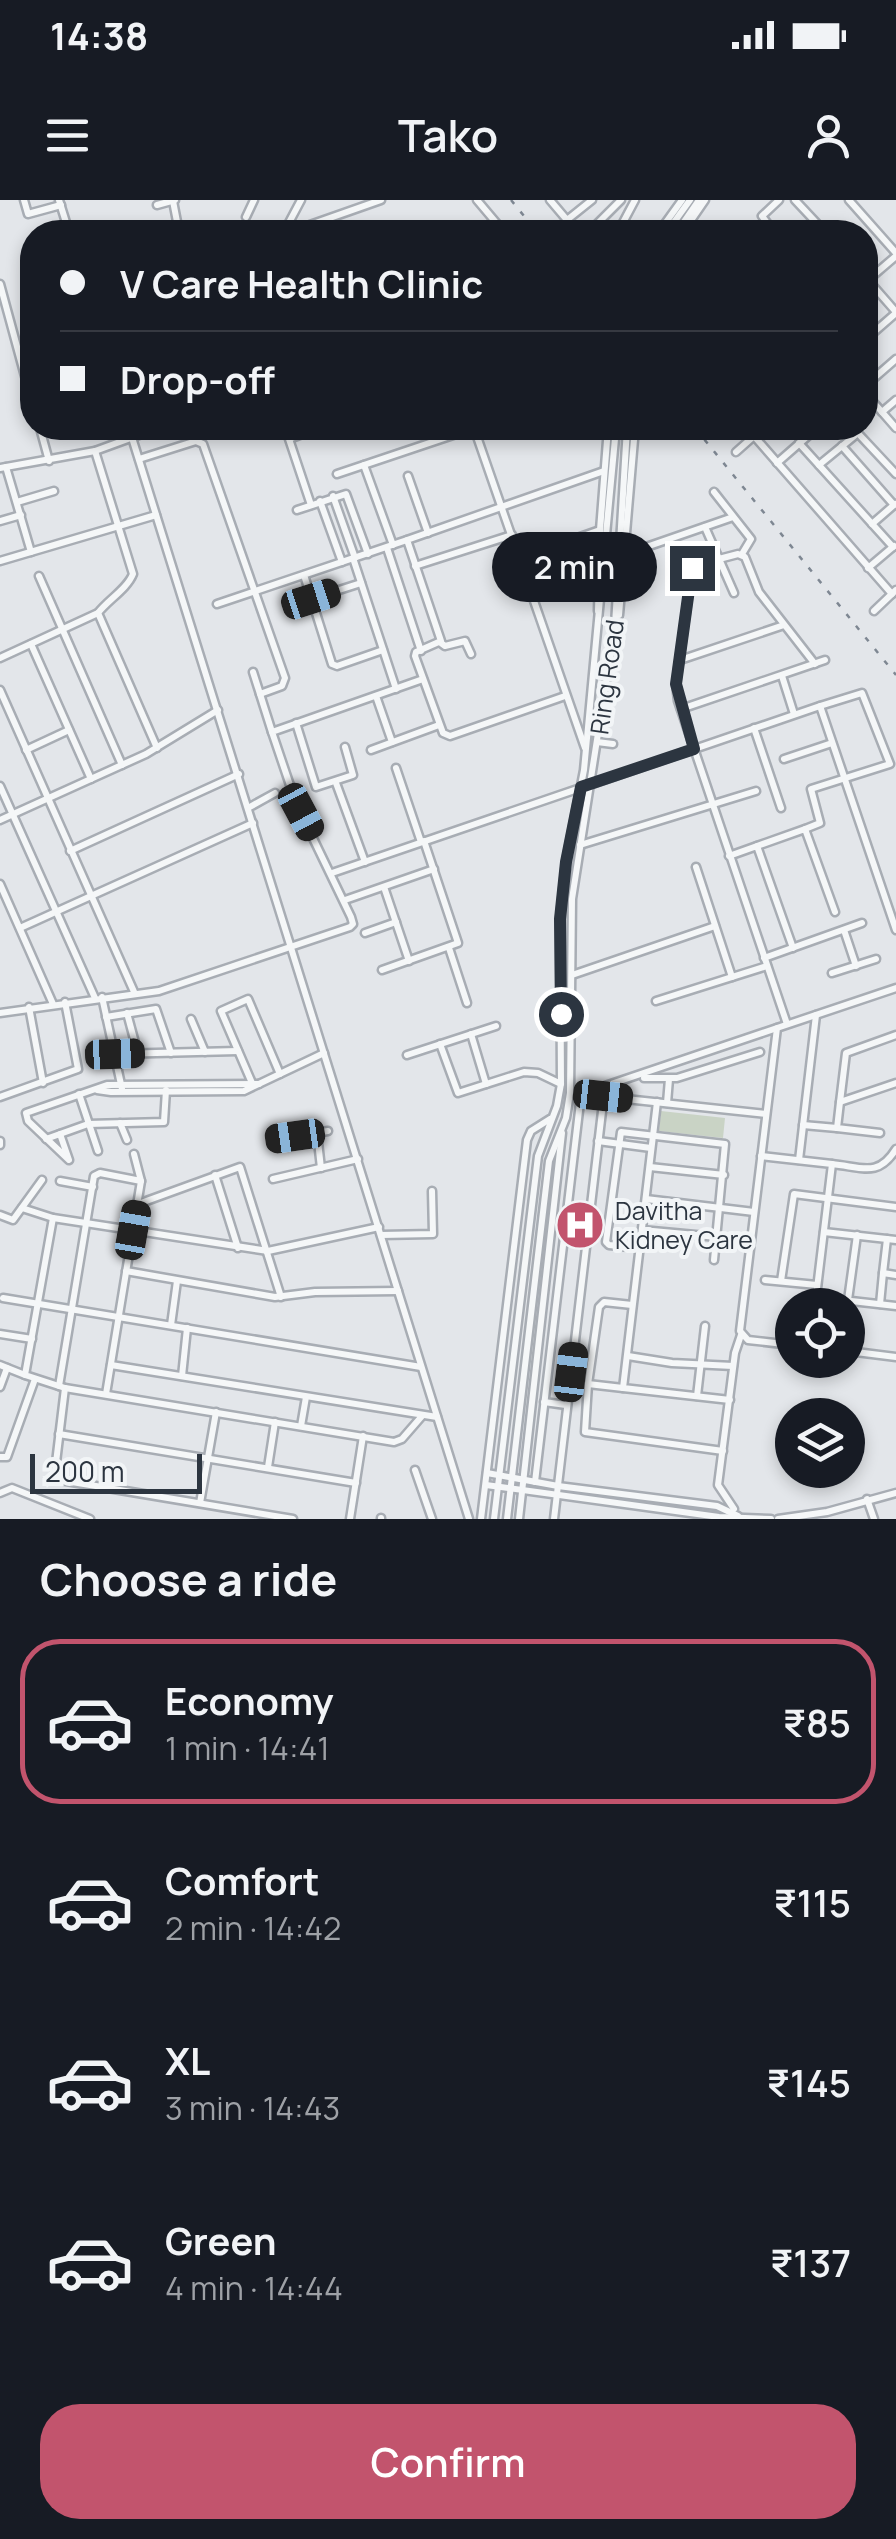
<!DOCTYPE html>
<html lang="en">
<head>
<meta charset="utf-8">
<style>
  body { margin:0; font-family:Manrope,sans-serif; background:#20242c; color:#f1f3f6; height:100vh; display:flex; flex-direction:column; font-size:38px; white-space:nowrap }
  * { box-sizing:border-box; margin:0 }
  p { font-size:32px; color:#9ea1a6 }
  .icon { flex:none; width:55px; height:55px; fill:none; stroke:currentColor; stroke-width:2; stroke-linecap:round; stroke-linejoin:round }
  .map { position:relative; height:1319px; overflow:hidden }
  .drawer { display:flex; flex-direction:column; background:#171b24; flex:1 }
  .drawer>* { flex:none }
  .guide { position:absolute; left:20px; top:20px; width:858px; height:220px; border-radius:40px; box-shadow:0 5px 15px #0003; display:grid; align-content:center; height:220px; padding:0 40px; background:#171b24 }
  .controls { position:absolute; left:775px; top:1088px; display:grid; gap:20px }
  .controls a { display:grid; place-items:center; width:90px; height:90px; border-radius:50%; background:#171b24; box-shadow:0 5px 15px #0003; font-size:50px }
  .scale { position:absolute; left:30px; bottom:25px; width:172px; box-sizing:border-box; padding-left:10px; border:5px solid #2c3540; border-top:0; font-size:28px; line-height:35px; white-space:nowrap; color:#2c3540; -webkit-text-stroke:8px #f2f5f7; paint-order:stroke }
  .end { position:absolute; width:45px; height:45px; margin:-22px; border:12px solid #2c3540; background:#fff; box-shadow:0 0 0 5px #fff }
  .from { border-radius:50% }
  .bubble { position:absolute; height:70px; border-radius:35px; background:#171b24; box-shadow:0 5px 15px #0003; font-size:32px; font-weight:600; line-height:70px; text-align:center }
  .car { position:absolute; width:30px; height:60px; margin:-30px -15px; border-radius:12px; box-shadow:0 0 8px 2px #0007; background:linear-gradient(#222 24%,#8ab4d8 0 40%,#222 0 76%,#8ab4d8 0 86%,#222 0) }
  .guide b { display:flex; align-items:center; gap:35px; height:95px; font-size:38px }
  .guide b+b { border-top:2px solid #363941 }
  .guide i { width:25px; height:25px; background:#f1f3f6 }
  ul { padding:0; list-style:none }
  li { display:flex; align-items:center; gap:30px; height:165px; margin:0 20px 15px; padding:0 20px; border:5px solid transparent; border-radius:40px }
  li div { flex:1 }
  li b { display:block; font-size:38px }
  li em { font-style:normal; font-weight:600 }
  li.on { border-color:#c2546d }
  li>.icon { width:90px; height:90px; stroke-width:1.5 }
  h2 { padding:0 40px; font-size:45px; line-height:120px }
  .action { display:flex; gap:20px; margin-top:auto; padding:20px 40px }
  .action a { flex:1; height:115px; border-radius:40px; background:#c2546d; color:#fff; font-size:40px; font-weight:600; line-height:115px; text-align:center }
  .status { display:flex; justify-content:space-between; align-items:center; height:70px; padding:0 50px; background:#171b24; direction:ltr }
  .status svg { height:28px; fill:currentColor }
  header { display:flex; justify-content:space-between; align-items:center; height:130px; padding:0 40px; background:#171b24; font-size:45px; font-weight:600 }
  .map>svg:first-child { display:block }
  .green { fill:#c9d3c5 }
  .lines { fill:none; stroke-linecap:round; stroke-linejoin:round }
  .minor-casing { stroke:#a8adb4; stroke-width:11 }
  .minor { stroke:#f5f7f8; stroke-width:6 }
  .rail { stroke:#7e8792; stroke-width:2.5; stroke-dasharray:5 10; stroke-linecap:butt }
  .route { stroke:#2c3540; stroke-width:12 }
  .labels { text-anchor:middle; stroke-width:8; stroke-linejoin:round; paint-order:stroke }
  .street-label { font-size:25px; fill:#2c3540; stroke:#f2f5f7 }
  .poi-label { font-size:25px; fill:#2c3540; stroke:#f2f5f7; text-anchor:start }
</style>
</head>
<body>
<div class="status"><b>14:38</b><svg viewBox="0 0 49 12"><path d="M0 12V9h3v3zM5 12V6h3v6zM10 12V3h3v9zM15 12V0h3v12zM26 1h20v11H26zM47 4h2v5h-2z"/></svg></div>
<header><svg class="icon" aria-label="menu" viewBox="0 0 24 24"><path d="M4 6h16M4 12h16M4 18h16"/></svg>Tako<svg class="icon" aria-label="person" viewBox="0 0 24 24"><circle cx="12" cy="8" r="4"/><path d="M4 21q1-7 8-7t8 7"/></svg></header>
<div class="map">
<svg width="896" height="1319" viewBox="0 0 896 1319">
  <rect width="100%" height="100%" fill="#e3e6ea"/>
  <!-- green -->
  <polygon class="green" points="661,911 725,918 723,938 659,931"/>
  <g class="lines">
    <!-- minor casing -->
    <g class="minor-casing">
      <g id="minor">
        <polyline points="24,0 28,14 61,5"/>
        <polyline points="59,0 69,32"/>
        <polyline points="477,0 504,32"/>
        <polyline points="550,0 567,20 592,0"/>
        <polyline points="795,0 825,32"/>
        <polyline points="849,0 896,53"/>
        <polyline points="173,1 179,32"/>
        <polyline points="157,5 175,0"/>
        <polyline points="246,17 254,0"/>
        <polyline points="107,32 127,26 132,32"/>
        <polyline points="284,32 301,0"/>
        <polyline points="290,32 381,0"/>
        <polyline points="477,32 498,25"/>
        <polyline points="589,32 621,0"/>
        <polyline points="618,32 635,0"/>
        <polyline points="659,32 682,0"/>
        <polyline points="667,32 690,0"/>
        <polyline points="677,32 699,0"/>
        <polyline points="683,32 705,0"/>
        <polyline points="774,32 762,16 779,0"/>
        <polyline points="896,56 868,80 896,112"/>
        <polyline points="0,84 32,202"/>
        <polyline points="865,140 896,113"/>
        <polyline points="865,186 896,159"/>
        <polyline points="865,193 882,212"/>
        <polyline points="896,200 882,212 896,228"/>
        <polyline points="40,228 49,261"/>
        <polyline points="129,228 469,1319"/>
        <polyline points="474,228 585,548"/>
        <polyline points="764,228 754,236 892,394"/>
        <polyline points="853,228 896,274"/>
        <polyline points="799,243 893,347"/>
        <polyline points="842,246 894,305"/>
        <path d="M95 251 133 374C127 389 108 400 98 413L157 548"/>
        <polyline points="736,252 754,236 746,228"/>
        <polyline points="139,259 196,241 203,244 285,478 282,486 260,494"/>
        <polyline points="777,263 817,228"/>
        <polyline points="364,265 393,345"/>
        <polyline points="819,265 858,233"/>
        <polyline points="6,267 31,352"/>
        <polyline points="0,268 95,251 158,228"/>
        <polyline points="337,274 474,228"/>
        <polyline points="408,276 428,333"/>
        <polyline points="714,292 751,339 742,354"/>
        <polyline points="333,296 355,358"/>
        <polyline points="320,301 342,362"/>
        <polyline points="17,302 54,291"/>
        <polyline points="311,305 289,239 318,228"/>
        <polyline points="297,310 346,294 368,354"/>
        <polyline points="0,321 21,315"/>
        <polyline points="872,324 895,304"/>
        <polyline points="705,327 734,393"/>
        <polyline points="387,348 421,451"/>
        <polyline points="626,354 733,317"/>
        <polyline points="353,358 396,489"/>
        <polyline points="520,358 600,330"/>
        <polyline points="719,359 738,354 745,357 759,392 815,464"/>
        <polyline points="0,361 156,315"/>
        <polyline points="415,366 512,335"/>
        <polyline points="868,368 894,346"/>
        <polyline points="692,369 676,484 678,501 787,824"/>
        <polyline points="304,375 332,464 337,466 383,450"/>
        <polyline points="39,376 122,565"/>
        <polyline points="311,399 361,383"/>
        <polyline points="217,404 407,340"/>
        <polyline points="598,411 600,330 608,228"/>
        <polyline points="874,411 896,390"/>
        <polyline points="619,415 635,228"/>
        <polyline points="441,443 445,446 465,441 471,454"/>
        <polyline points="31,444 91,579"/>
        <polyline points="0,458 98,413"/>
        <polyline points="680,460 784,425"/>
        <polyline points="253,472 272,532"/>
        <polyline points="782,476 794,514"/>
        <polyline points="0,490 135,794"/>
        <polyline points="376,496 392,542"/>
        <polyline points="565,496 450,536 443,533 415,456 416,452 441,441 407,340 604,271"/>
        <polyline points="681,509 825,460"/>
        <polyline points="296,523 316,587 353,575 345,547"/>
        <polyline points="754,528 781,608"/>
        <polyline points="597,542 613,544"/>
        <polyline points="26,550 69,530"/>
        <polyline points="371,550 439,525"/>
        <polyline points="784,559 832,543"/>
        <polyline points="396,568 421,642"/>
        <polyline points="336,583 365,662"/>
        <polyline points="0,586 95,798"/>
        <polyline points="248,608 275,593"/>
        <polyline points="0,620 146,554 218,510"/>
        <polyline points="805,629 820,623 811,589 890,564 862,493 820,506"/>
        <polyline points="580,645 756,591"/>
        <polyline points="757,646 805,629 835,712"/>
        <polyline points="70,651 239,574"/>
        <polyline points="729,656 757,646 793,748"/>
        <polyline points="696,667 732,777"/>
        <polyline points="332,673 820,506 896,730"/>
        <polyline points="0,684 53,804"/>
        <polyline points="384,687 409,761"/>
        <polyline points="345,700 434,669"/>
        <polyline points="20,728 253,623"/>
        <polyline points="844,730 856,766"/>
        <polyline points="365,733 396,722"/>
        <polyline points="449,748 467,803"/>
        <polyline points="764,758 862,723"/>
        <polyline points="382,770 458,743 424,641"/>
        <polyline points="832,773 876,759"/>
        <polyline points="572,775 715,726"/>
        <polyline points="102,797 122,889"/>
        <polyline points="656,801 767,766"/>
        <polyline points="29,807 43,883"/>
        <polyline points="0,813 159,791 350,727 353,724 351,717 296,603 272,532 423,479"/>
        <polyline points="127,813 138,854"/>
        <polyline points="106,817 156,809 171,853"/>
        <polyline points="191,819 205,852"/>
        <polyline points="471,834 486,884"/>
        <polyline points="896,835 846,853 840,902 896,883"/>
        <polyline points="440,844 458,893 524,872 538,873 561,884"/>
        <polyline points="115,854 238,851"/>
        <polyline points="407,855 496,826"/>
        <polyline points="644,878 677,878 760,852"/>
        <polyline points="252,883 221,811 248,799 280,874"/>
        <polyline points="97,890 111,892 244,891 324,853"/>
        <polyline points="79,894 98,951"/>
        <polyline points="579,894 766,914"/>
        <polyline points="0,897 78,869 65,802"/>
        <polyline points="657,902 623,1188 730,1200"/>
        <polyline points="840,902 837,928 880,933"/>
        <polyline points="667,903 669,879"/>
        <polyline points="120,923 127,940"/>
        <polyline points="803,925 837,928"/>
        <polyline points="317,933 321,968"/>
        <polyline points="60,934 69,960 28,921 26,913 107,885 259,884"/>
        <polyline points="46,939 88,924 164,922 166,890"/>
        <polyline points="273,939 328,931"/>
        <polyline points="0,941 0,945"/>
        <polyline points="598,941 651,948"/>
        <polyline points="134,954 141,981"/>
        <polyline points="761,956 832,964 815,1105"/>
        <polyline points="799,960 816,815"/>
        <path d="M832 964C862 967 878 978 896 949"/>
        <polyline points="650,967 724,975"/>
        <polyline points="215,975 238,1048"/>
        <polyline points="273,979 358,959"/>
        <polyline points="60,981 93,987"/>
        <polyline points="646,999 754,1012"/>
        <polyline points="138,1004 240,967 281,1097"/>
        <polyline points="22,1008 53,1018"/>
        <polyline points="0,1015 13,1020 42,980"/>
        <polyline points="379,1027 268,1051 53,1018 25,1175 65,1188 394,1242 402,1239 422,1216"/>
        <polyline points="642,1030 717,1037"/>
        <polyline points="824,1032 896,1040"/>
        <polyline points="381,1035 433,1034 432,991"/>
        <polyline points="640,1048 609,1045 606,1042 621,932 725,944 714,1060"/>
        <polyline points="126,1071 275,1097 315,1092 398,1091"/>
        <polyline points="883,1073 887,1039"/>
        <polyline points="765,1080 817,1085"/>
        <polyline points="781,1081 794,994 896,1007"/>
        <polyline points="816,1097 896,1106"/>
        <polyline points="3,1098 421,1167"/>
        <polyline points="848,1100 857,1035"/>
        <polyline points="880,1104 883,1073 896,1075"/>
        <polyline points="632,1105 604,1102 599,1107 588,1184 585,1232 723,1251"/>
        <polyline points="171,1125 177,1081"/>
        <polyline points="0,1134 32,1139"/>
        <polyline points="792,1145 748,1140 740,1131 777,828 896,788"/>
        <polyline points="848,1151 896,1157"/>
        <polyline points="628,1156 672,1163 733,1166"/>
        <polyline points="0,1165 25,1175"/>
        <polyline points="111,1165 437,1217"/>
        <polyline points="182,1176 187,1128"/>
        <polyline points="588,1184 623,1188"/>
        <polyline points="59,1186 94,976 100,973 141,981 106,1194"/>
        <polyline points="0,1187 7,1168"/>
        <polyline points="65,1188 54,1279 293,1319"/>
        <polyline points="697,1196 705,1126"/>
        <polyline points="544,1202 566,1205"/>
        <polyline points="301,1226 306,1197"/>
        <polyline points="59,1234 356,1283"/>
        <polyline points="0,1257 7,1257 35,1179"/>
        <polyline points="268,1267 275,1222"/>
        <polyline points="415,1270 432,1319"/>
        <polyline points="487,1273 558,1286 717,1306 738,1316"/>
        <polyline points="535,1282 581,894"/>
        <polyline points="486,1285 719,1317 771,1319"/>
        <polyline points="0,1293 12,1288 90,1319"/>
        <polyline points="867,1299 874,1319"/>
        <polyline points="200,1303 216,1212"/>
        <polyline points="734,1309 718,1285 735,1153 741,1135"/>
        <polyline points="381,1318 381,1319"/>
        <polyline points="350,1319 363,1236"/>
        <polyline points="481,1319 527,940 531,931 550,919"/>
        <polyline points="494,1319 538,956 557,906 561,884 560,719 566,662 584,570 616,228"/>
        <polyline points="507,1319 549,961 566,918 570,893 572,699 615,425 627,228"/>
        <polyline points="519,1319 562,933"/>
        <polyline points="554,1319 605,886 777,828"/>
        <polyline points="778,1319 827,1312 896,1293"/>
      </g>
    </g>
    <!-- minor -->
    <use href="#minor" class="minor"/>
    <!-- rail -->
    <g class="rail">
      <polyline points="511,0 537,32"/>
      <polyline points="695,228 896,475"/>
    </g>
  </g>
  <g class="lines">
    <!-- route -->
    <polyline class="route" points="561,814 560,719 566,662 581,587 694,549 676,484 692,368"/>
  </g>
  <!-- icons -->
  <defs>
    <g id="hospital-disc" transform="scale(2.5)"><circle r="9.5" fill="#c2546d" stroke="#f2f5f7"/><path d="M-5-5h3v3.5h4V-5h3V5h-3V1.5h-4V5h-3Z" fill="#fff"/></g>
  </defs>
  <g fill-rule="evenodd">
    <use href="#hospital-disc" x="580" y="1025"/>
  </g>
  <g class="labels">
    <!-- street labels -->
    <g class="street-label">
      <text transform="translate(607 477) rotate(-82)" y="9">Ring Road</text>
    </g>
    <!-- poi labels -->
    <g class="poi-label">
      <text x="615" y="1020">Davitha<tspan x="615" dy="29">Kidney Care</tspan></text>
    </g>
  </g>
</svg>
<div class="controls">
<a><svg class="icon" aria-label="locate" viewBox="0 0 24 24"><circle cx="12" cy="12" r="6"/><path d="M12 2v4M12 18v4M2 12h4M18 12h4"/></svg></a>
<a><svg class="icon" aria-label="layers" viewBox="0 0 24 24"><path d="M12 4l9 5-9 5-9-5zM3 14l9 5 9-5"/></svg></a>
</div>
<div class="scale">200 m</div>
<i class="end from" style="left:561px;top:814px"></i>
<i class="end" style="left:692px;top:368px"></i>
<div class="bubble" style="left:492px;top:332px;width:165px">2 min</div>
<i class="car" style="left:311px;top:399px;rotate:72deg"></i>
<i class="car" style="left:301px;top:612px;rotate:152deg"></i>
<i class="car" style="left:115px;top:854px;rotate:88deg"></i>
<i class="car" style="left:603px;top:896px;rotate:96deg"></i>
<i class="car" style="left:295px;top:936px;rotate:262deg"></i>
<i class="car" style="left:133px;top:1030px;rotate:10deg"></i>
<i class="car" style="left:571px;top:1172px;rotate:7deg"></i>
<div class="guide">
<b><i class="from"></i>V Care Health Clinic</b>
<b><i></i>Drop-off</b>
</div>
</div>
<section class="drawer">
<h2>Choose a ride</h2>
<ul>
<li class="on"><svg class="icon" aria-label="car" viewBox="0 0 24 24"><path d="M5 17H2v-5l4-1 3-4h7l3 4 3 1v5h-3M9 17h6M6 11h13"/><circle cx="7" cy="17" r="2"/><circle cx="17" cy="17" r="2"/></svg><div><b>Economy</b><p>1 min · 14:41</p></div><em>₹85</em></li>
<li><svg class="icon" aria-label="car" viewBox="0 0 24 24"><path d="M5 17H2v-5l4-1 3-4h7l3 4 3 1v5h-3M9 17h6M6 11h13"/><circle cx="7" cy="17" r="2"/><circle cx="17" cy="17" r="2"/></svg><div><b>Comfort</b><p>2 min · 14:42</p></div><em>₹115</em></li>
<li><svg class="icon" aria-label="car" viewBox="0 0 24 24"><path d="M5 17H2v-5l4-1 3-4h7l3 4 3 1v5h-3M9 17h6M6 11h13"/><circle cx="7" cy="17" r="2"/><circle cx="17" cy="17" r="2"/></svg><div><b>XL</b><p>3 min · 14:43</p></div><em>₹145</em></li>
<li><svg class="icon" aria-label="car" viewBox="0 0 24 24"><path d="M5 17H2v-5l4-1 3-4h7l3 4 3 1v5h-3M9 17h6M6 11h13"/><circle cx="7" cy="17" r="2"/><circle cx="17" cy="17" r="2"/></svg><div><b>Green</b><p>4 min · 14:44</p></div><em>₹137</em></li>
</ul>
<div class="action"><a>Confirm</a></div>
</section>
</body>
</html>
